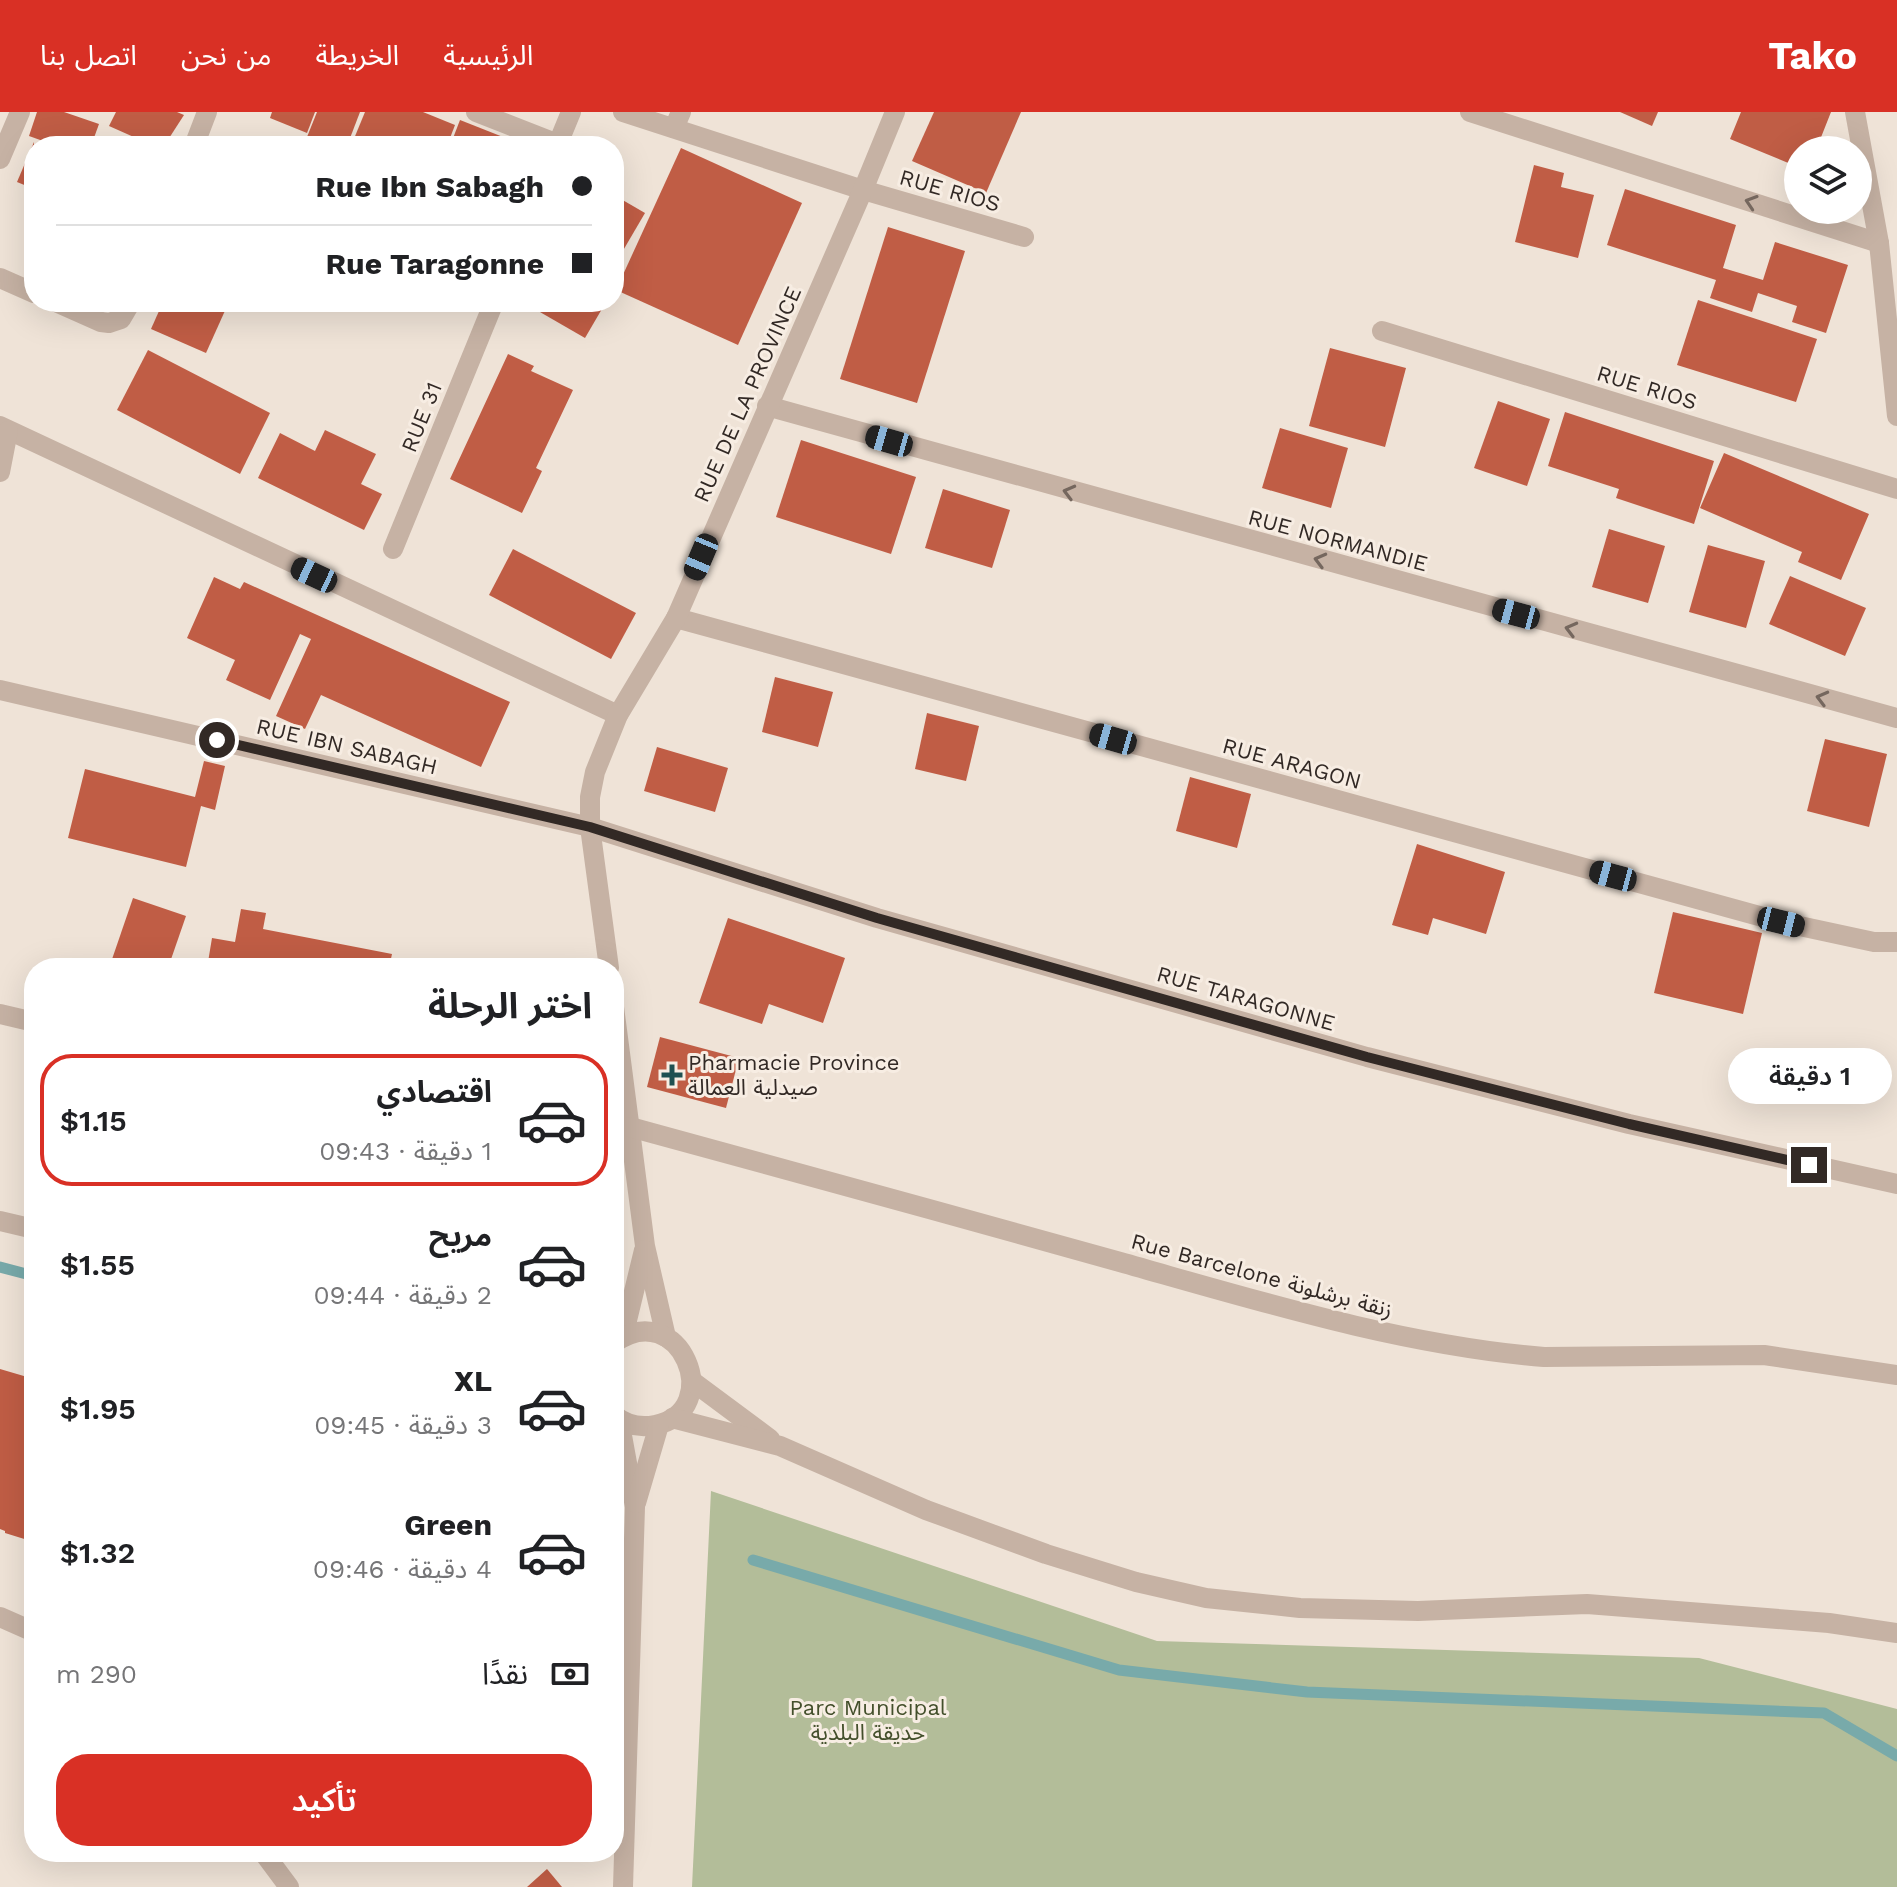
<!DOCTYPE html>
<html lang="ar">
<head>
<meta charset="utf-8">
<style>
  body { margin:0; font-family:"Work Sans","Noto Sans Arabic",sans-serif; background:#f6f6f6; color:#202124; direction:rtl; height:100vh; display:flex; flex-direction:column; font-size:30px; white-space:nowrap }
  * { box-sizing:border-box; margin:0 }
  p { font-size:26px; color:#757577 }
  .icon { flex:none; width:44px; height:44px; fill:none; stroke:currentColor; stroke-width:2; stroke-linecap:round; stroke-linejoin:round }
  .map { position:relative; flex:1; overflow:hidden; direction:ltr }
  .sheet { position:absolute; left:24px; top:846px; width:600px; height:904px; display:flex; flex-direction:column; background:#fff; border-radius:32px; box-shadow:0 8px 32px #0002; direction:rtl }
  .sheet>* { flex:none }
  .hud { position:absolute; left:24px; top:24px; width:600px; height:176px; border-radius:32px; box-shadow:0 8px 32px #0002; direction:rtl; display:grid; align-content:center; height:176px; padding:0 32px; background:#fff }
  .controls { position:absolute; left:1784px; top:24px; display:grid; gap:16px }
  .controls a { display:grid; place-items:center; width:88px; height:88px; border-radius:50%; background:#fff; box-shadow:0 8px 32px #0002; font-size:40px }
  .end { position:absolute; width:36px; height:36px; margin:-18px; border:10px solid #322925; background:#fff; box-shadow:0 0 0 4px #fff }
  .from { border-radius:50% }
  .bubble { position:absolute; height:56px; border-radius:28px; background:#fff; box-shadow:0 8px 32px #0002; font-size:26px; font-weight:600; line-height:56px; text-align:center; direction:rtl }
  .car { position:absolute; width:24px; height:48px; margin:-24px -12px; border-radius:10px; box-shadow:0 0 6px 2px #0007; background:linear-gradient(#222 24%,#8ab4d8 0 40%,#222 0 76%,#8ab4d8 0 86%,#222 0) }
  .hud b { display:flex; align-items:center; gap:28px; height:76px; font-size:30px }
  .hud b+b { border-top:2px solid #e0e0e0 }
  .hud i { width:20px; height:20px; background:#202124 }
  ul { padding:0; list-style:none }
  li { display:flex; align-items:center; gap:24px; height:132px; margin:0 16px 12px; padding:0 16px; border:4px solid transparent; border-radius:32px }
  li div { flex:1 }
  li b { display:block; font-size:30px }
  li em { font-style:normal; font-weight:600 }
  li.selected { border-color:#d93025 }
  li>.icon { width:72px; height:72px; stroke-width:1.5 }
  h2 { padding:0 32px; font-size:36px; line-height:96px }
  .pay { display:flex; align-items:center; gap:20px; height:88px; padding:0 32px; font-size:30px }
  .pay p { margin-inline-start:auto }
  .button { display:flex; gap:16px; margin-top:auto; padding:16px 32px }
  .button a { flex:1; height:92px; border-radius:32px; background:#d93025; color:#fff; font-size:32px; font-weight:600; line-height:92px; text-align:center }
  header { display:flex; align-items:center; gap:48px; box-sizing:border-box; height:112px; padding:0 40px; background:#d93025; color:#fff }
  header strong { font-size:38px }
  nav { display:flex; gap:44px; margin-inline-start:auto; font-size:28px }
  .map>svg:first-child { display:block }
  .green { fill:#b3bd99 }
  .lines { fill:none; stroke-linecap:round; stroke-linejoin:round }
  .stream { stroke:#78aaaa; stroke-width:11 }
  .building { fill:#c05d45 }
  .service { stroke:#c6b2a4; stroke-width:20 }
  .minor { stroke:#c6b2a4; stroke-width:20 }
  .oneway { stroke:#75675e }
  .route { stroke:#322925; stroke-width:10 }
  .poi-dot { fill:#1e5051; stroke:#f7ede3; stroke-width:3 }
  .labels { text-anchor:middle; stroke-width:6; stroke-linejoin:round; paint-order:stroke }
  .street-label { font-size:22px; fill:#322925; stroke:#f7ede3 }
  .poi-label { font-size:22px; fill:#322925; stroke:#f7ede3; text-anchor:start }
  .park-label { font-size:22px; fill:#434f2b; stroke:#f7ede3 }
</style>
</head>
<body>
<header>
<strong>Tako</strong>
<nav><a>الرئيسية</a><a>الخريطة</a><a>من نحن</a><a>اتصل بنا</a></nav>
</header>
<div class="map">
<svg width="1897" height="1775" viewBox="0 0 1897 1775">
  <rect width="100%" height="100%" fill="#efe3d7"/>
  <!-- green -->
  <polygon class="green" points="711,1379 1157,1529 1699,1546 1897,1597 1897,1775 692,1775"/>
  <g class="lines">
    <!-- stream -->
    <g class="stream">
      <polyline points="0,1155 34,1164"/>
      <polyline points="753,1448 1119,1558 1307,1580 1824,1601 1897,1644"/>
    </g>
  </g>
  <!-- building -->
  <g class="building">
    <polygon points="37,0 64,0 99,12 91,34 57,34 29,24"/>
    <polygon points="116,0 177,0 184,3 164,34 154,34 109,14"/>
    <polygon points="272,0 315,0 307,21 270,6"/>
    <polygon points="317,0 360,0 347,34 315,34 305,30"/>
    <polygon points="365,0 423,0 455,13 447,34 351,34"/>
    <polygon points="934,0 1021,0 986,81 912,49"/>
    <polygon points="1620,0 1658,0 1652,14"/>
    <polygon points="1741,0 1831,0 1816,38 1798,38 1798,55 1730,27"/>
    <polygon points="460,8 526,34 450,34"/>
    <polygon points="34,30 34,77 17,70"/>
    <polygon points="681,36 802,91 738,233 616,178"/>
    <polygon points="1534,53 1564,61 1561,75 1594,83 1578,146 1515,130"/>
    <polygon points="1625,77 1736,113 1723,156 1763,168 1775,130 1848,153 1826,221 1792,210 1797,194 1758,181 1752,200 1710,186 1716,168 1607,133"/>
    <polygon points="614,83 645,101 621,142 614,138"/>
    <polygon points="888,115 965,139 917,291 840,267"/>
    <polygon points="1698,188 1817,227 1796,290 1677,253"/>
    <polygon points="163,190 228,192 206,241 151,217"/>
    <polygon points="536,190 606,190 585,226 533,196"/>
    <polygon points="1330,236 1406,256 1385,335 1309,314"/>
    <polygon points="148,238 270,301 240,362 117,298"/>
    <polygon points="508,242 534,254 531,259 573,278 536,356 542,359 522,401 450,367"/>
    <polygon points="1498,289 1550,307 1527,374 1474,356"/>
    <polygon points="1565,300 1714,349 1694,412 1616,386 1619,377 1548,354"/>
    <polygon points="1280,316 1348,336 1331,396 1262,376"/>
    <polygon points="325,318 376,342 361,372 382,382 364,418 258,366 280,321 315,339"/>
    <polygon points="801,328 916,365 891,442 776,405"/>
    <polygon points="1724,341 1869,402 1841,468 1798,450 1802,440 1700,396"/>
    <polygon points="943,377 1010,398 992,456 925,436"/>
    <polygon points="1609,417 1665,434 1648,491 1592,475"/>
    <polygon points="1708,433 1765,449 1746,516 1689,500"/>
    <polygon points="513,437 636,501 611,547 489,483"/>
    <polygon points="1790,464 1866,496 1845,544 1769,512"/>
    <polygon points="214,465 240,477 244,470 510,590 481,655 321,583 305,617 276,604 311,527 300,522 270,588 226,568 235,548 187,526"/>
    <polygon points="775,565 833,580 818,635 762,620"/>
    <polygon points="927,601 979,614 966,669 915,657"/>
    <polygon points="1825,627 1887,642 1869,715 1807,699"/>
    <polygon points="657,635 728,656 715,700 644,679"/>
    <polygon points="204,649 225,654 215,698 201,694 186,755 68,726 85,657 195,685"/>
    <polygon points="1190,665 1251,682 1237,736 1176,719"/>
    <polygon points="1417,732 1505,760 1486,822 1433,806 1428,823 1392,813"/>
    <polygon points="133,786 186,804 168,856 109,856"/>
    <polygon points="241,797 266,801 263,817 392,842 389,856 207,856 212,826 235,830"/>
    <polygon points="1673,800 1762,821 1743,902 1654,881"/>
    <polygon points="728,806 845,846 823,911 769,892 762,912 699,891"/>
    <polygon points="660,925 739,946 726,996 647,975"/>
    <polygon points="0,1257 34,1267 34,1430 5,1421 5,1419 0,1417"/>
    <polygon points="547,1757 562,1775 527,1775"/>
  </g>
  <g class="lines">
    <!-- service -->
    <polyline class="service" points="674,16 681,0"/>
    <!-- minor -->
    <g class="minor">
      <polyline points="476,0 558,32"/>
      <polyline points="623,0 863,78 1024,125"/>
      <polyline points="1470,0 1879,131"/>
      <polyline points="1855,0 1879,131 1897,304"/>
      <polyline points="194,34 207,0"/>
      <polyline points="557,34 571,0"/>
      <polyline points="0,47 20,0"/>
      <polyline points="0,166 34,181"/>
      <polyline points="56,190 101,210 109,211 121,207 131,190"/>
      <polyline points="1382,219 1897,377"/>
      <polyline points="767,294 1897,606"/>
      <polyline points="0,314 618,603"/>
      <polyline points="0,360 8,319"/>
      <polyline points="393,437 494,190"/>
      <polyline points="676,506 1781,810 1874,830 1897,830"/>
      <polyline points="0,578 590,715 877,806 1367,945 1629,1012 1897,1072"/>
      <polyline points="609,856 590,715 590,685 595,660 618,603 676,506 863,78 895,0"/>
      <polyline points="614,895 645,1134 666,1225"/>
      <polyline points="0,902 34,910"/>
      <path d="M630 1015C793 1060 957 1104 1120 1150 1259 1189 1400 1233 1544 1245L1764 1243 1897 1263"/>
      <polyline points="0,1109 34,1117"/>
      <polyline points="623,1225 644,1138"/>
      <path d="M614 1231C680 1183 727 1299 655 1313 640 1316 626 1313 614 1303"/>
      <polyline points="692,1269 770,1327"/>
      <polyline points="672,1306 780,1334 926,1398 1046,1442 1136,1470 1206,1486 1300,1496 1418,1499 1587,1492 1829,1511 1897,1521"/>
      <polyline points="619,1307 635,1395 623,1775"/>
      <polyline points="636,1391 659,1313"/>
      <polyline points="0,1505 34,1520"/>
      <polyline points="263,1740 289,1775"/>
    </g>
  </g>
  <!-- one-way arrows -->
  <defs><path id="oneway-chevron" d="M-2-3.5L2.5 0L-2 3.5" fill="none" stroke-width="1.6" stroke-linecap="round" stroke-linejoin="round" transform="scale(2)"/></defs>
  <g class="oneway">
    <use href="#oneway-chevron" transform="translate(1751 90) rotate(-162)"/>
    <use href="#oneway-chevron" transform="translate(1069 380) rotate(-165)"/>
    <use href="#oneway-chevron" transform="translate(1320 448) rotate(-165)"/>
    <use href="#oneway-chevron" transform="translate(1571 517) rotate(-165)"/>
    <use href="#oneway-chevron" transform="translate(1822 586) rotate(-165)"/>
  </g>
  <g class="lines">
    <!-- route -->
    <polyline class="route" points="217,628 590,715 877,806 1367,945 1629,1012 1809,1053"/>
  </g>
  <!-- markers -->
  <path class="poi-dot" d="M668 951h8v8h8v8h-8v8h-8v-8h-8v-8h8z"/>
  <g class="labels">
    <!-- street labels -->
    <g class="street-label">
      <text transform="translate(950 78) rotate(16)" y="8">RUE RIOS</text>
      <text transform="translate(1647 275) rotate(17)" y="8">RUE RIOS</text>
      <text transform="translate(747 282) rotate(-66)" y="8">RUE DE LA PROVINCE</text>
      <text transform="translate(421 305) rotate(-68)" y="8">RUE 31</text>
      <text transform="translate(1338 428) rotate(15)" y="8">RUE NORMANDIE</text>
      <text transform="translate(347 634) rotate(13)" y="8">RUE IBN SABAGH</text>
      <text transform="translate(1292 651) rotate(15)" y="8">RUE ARAGON</text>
      <text transform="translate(1246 886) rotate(16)" y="8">RUE TARAGONNE</text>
      <text transform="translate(1262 1163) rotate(15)" y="8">Rue Barcelone زنقة برشلونة</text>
    </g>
    <!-- poi labels -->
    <g class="poi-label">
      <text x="688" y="958">Pharmacie Province<tspan x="688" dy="25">صيدلية العمالة</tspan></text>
    </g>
    <!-- park labels -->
    <g class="park-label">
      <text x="868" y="1603">Parc Municipal<tspan x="868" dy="25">حديقة البلدية</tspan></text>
    </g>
  </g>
</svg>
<div class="controls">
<a><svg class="icon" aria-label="layers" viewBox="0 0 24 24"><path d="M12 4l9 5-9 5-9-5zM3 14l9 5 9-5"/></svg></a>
</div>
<i class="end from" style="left:217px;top:628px"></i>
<i class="end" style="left:1809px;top:1053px"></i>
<div class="bubble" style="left:1728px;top:936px;width:164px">1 دقيقة</div>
<i class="car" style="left:889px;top:329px;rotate:286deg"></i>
<i class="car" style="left:701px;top:445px;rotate:203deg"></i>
<i class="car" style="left:314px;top:463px;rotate:295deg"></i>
<i class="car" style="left:1516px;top:502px;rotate:285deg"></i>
<i class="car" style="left:1113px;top:627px;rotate:286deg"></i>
<i class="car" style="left:1613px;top:764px;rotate:285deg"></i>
<i class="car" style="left:1781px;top:810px;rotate:104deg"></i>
<div class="hud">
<b><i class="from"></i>Rue Ibn Sabagh</b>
<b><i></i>Rue Taragonne</b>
</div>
<section class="sheet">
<h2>اختر الرحلة</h2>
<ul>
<li class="selected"><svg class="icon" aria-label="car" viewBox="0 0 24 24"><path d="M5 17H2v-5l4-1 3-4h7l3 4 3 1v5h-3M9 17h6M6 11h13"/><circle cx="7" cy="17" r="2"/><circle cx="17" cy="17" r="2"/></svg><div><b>اقتصادي</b><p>1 دقيقة · 09:43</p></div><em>$1.15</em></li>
<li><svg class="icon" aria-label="car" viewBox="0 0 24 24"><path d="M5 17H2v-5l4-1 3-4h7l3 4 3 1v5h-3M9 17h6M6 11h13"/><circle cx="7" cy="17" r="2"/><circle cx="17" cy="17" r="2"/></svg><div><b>مريح</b><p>2 دقيقة · 09:44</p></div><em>$1.55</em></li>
<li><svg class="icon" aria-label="car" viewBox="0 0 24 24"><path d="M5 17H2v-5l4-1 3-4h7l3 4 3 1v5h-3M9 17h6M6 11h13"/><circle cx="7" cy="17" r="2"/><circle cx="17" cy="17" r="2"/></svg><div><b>XL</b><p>3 دقيقة · 09:45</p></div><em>$1.95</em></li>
<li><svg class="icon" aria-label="car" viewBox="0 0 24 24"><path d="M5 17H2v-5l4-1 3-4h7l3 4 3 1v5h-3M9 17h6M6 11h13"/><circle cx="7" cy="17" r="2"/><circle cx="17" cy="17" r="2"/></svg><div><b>Green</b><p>4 دقيقة · 09:46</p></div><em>$1.32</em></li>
</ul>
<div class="pay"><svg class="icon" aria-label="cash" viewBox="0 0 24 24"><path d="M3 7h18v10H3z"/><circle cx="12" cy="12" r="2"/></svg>نقدًا<p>290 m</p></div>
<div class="button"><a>تأكيد</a></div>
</section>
</div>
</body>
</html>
